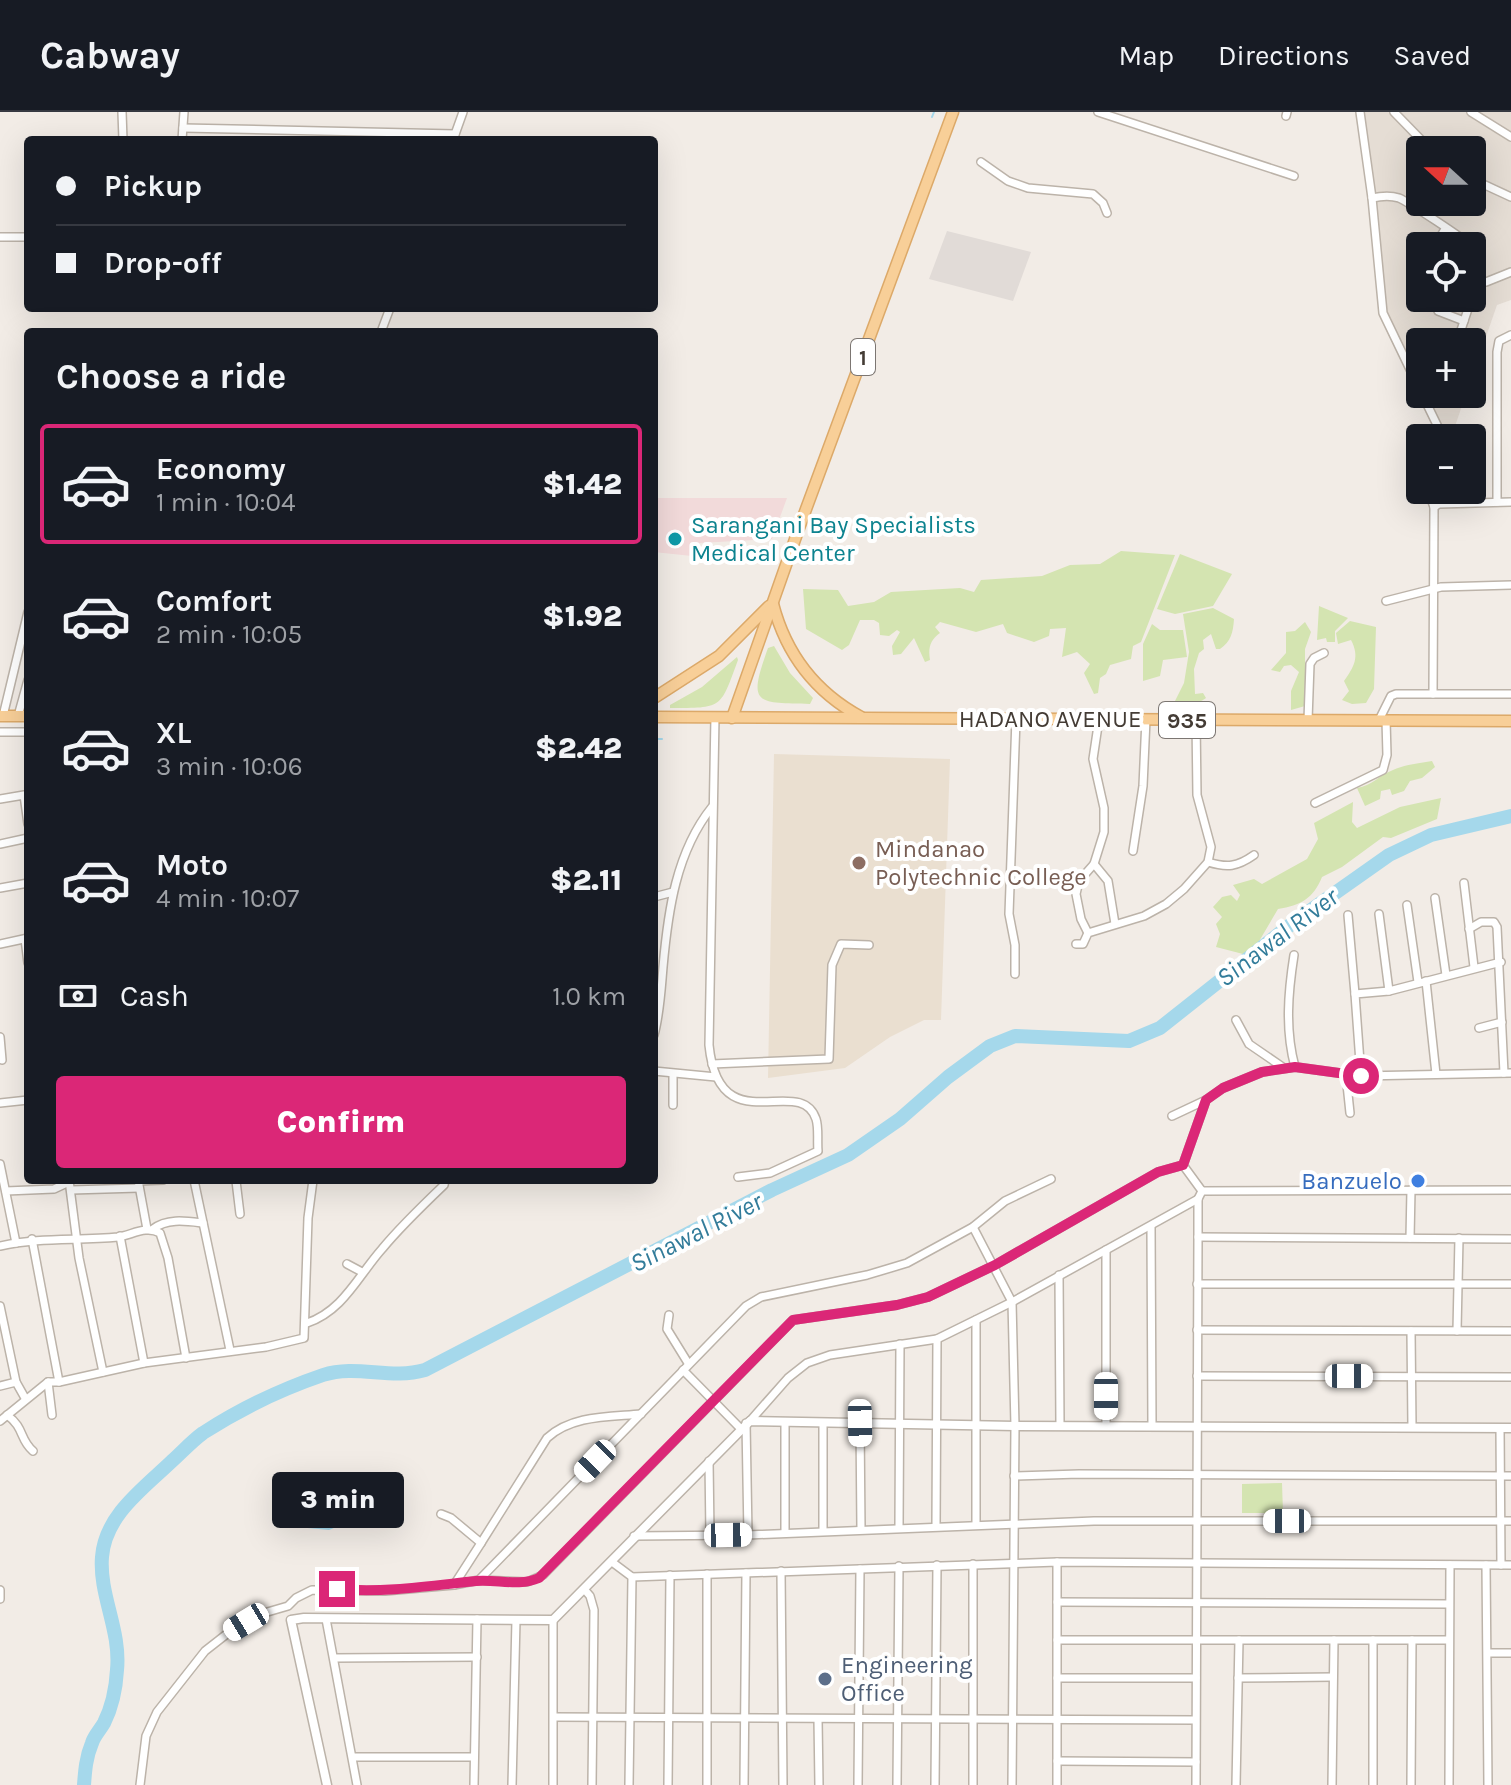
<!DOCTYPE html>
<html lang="en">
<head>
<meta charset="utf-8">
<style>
  body { margin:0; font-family:Karla,sans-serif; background:#20242c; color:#f1f3f6; height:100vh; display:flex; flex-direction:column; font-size:30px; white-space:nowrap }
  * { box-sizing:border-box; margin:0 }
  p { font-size:26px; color:#9ea1a6 }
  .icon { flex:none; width:44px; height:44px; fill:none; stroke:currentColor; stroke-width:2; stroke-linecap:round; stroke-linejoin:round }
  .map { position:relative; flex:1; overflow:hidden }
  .sheet { position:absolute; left:24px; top:216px; width:634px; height:856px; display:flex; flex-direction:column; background:#171b24; border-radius:8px; box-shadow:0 8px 32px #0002 }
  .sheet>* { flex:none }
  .hud { position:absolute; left:24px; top:24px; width:634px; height:176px; border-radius:8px; box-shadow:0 8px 32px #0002; display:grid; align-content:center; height:176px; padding:0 32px; background:#171b24 }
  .needle { width:52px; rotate:291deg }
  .buttons { position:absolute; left:1406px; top:24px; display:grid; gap:16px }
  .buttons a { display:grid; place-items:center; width:80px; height:80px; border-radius:8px; background:#171b24; box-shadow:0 8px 32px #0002; font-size:40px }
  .end { position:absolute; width:36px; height:36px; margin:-18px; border:10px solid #db2777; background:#fff; box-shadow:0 0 0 4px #fff }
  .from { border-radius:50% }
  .bubble { position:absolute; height:56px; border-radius:8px; background:#171b24; box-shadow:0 8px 32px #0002; font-size:26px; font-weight:800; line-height:56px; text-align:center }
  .car { position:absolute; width:24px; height:48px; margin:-24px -12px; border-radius:10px; box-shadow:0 0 6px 2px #0007; background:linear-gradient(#fff 24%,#345 0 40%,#fff 0 76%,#345 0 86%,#fff 0) }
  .hud b { display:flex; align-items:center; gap:28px; height:76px; font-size:30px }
  .hud b+b { border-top:2px solid #363941 }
  .hud i { width:20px; height:20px; background:#f1f3f6 }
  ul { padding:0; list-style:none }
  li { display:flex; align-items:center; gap:24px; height:120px; margin:0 16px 12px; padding:0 16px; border:4px solid transparent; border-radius:8px }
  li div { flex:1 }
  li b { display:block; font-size:30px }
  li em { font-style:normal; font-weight:800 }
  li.on { border-color:#db2777 }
  li>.icon { width:72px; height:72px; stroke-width:1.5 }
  h2 { padding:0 32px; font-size:36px; line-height:96px }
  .pay { display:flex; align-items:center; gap:20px; height:88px; padding:0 32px; font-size:30px }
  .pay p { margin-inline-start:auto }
  .primary-button { display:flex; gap:16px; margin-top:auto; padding:16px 32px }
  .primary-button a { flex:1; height:92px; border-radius:8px; background:#db2777; color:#fff; font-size:32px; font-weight:800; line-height:92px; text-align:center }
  header { display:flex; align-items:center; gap:48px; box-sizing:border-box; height:112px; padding:0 40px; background:#171b24; border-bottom:2px solid #363941 }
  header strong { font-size:38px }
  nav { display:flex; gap:44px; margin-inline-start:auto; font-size:28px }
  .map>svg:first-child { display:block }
  .residential { fill:#e5ddd4; fill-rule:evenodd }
  .industrial { fill:#e1dbd7 }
  .education { fill:#eadfd0 }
  .medical { fill:#f2dada }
  .green { fill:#d4e4b1 }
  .water { fill:#a5d8eb }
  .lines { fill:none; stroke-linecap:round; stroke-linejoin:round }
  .stream { stroke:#a5d8eb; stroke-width:2 }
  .river { stroke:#a5d8eb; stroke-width:14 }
  .minor-casing { stroke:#bcb3a9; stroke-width:10 }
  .tertiary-casing { stroke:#bcb3a9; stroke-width:11 }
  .primary-casing { stroke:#dca969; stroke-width:13 }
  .minor { stroke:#fff; stroke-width:7 }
  .tertiary { stroke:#fff; stroke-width:8 }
  .primary { stroke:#f8cf98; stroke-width:10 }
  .route { stroke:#db2777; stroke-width:10 }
  .culture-dot { fill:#0f9aa8; stroke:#fff; stroke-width:3 }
  .education-dot { fill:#8d6e63; stroke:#fff; stroke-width:3 }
  .shop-dot { fill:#3f7fe0; stroke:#fff; stroke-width:3 }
  .service-dot { fill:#5c6f8a; stroke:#fff; stroke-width:3 }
  .labels { text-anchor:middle; stroke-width:8; stroke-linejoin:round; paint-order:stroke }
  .shield { fill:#fff; stroke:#7c7672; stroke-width:2 }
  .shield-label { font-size:22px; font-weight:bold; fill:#443c35 }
  .culture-label { font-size:24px; fill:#0d838f; stroke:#fff; text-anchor:start }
  .street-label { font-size:24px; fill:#443c35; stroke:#fff }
  .education-label { font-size:24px; fill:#785e54; stroke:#fff; text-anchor:start }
  .shop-label { font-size:24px; fill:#366cbe; stroke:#fff; text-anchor:end }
  .service-label { font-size:24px; fill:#4e5e75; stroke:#fff; text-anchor:start }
  .water-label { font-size:26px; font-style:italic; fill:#327c9a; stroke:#fff }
</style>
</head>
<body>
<header>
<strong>Cabway</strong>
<nav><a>Map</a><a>Directions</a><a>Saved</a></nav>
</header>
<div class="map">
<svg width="1511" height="1673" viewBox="0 0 1511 1673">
  <rect width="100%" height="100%" fill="#f2ece6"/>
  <!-- residential -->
  <path class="residential" d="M1355 0H1511V188L1497 193 1472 265V230H1420V282H1466L1451 326H1438L1381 208 1365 62ZM1420 38H1472V90H1420ZM1420 134H1472V186H1420Z"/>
  <!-- industrial -->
  <polygon class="industrial" points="947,119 1031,140 1013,189 929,167"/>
  <!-- education -->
  <polygon class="education" points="774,642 950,647 941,908 924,908 890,925 845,956 768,966"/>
  <!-- medical -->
  <polygon class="medical" points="654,386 787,386 772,427 699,431 697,442 692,444 654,440"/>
  <!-- green -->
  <g class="green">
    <path d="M1121 439 1175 443 1141 530 1133 534 1131 547 1110 553 1106 562 1100 566 1098 581 1094 582 1084 561 1090 552 1077 540 1062 545 1066 516 1050 517 1049 524 1034 530 1007 521 1003 512 976 520 940 510 935 515 940 521C930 528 928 536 930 548L925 550 914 526 901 542 893 543 892 534 900 520 897 518 889 524 880 523 879 511 874 508H860L849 533 842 538 806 517 803 477 838 478 848 494 874 490 891 480 960 476 974 480 981 468 1042 464 1070 453 1100 452Z"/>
    <polygon points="1180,442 1232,462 1213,494 1175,502 1157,497"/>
    <polygon points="1319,494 1348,506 1335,519 1335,530 1327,530 1326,526 1317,528"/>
    <path d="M1213 496 1234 507C1233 521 1231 529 1220 537H1216L1211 522 1203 528 1204 537 1199 541 1194 557 1195 582 1203 581 1206 586C1199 592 1183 595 1175 589L1184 571 1189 540 1183 502Z"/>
    <path d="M1350 509 1376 515 1374 577 1366 591 1352 592 1342 588 1349 579 1344 569C1354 555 1360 545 1351 528L1338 532 1336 521Z"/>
    <polygon points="1305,510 1311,520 1305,537 1305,594 1291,598 1291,579 1299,560 1291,553 1284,554 1280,560 1271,558 1286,541 1286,520 1295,519"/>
    <polygon points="1152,512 1160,518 1183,518 1187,545 1163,548 1160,564 1143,569 1143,532"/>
    <path d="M774 534 790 561 813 586 810 592C754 591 748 592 768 536Z"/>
    <path d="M737 545 738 548C720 597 723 596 670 596V593L702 575Z"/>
    <path d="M1432 649 1435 655 1422 666 1410 669 1404 679 1392 683 1390 677 1381 679 1380 687 1365 694 1357 676C1372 674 1379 663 1393 658 1404 653 1419 651 1432 649Z"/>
    <path d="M1441 686 1437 707 1391 726 1383 725 1342 755 1322 765C1313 787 1301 793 1278 797L1258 831 1243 842 1216 835 1220 822 1216 812 1222 805 1213 795 1222 785 1231 783 1237 789 1240 783 1233 773 1254 767 1262 772 1307 747 1318 727 1314 711 1353 690 1352 710 1357 716 1400 695Z"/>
    <polygon points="1282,1371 1283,1401 1242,1401 1242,1372"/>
  </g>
  <!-- water -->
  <polygon class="water" points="338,1399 356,1400 360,1405 329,1418 308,1416 308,1403"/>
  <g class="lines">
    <!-- stream -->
    <g class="stream">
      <polyline points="932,5 934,0"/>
      <polyline points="654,627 662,627"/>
    </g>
    <!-- river -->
    <path class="river" d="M84 1673C85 1659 86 1645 92 1631 94 1624 100 1618 104 1611 112 1595 116 1576 117 1558 121 1518 99 1483 102 1445 105 1403 144 1376 172 1349 182 1340 192 1329 203 1321 240 1297 282 1277 323 1263 357 1252 390 1268 425 1258L772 1078 848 1043 900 1007 948 965 990 934 1015 924 1129 929 1160 916 1294 810 1389 743 1431 723 1511 704"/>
    <!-- minor casing -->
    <g class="minor-casing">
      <g id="minor">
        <polyline points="122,0 123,28"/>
        <polyline points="1098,0 1294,64"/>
        <polyline points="1360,0 1372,86 1383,201 1420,278"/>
        <polyline points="1394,0 1431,38"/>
        <polyline points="1471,0 1511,25"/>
        <polyline points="1286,4 1287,0"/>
        <polyline points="183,16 455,22"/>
        <polyline points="182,28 184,0"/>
        <polyline points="453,28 463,0"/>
        <polyline points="981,50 1008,69 1028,76 1093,82 1103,91 1107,101"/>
        <polyline points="1472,67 1511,85"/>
        <path d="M1372 86C1381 84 1390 83 1399 86 1408 90 1465 127 1471 134"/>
        <polyline points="0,125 28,125"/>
        <polyline points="1435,134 1445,117"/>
        <polyline points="1477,170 1486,170 1511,160"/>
        <polyline points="1434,186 1438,199 1464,209"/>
        <polyline points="381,220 390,196"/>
        <polyline points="1457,230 1477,170 1472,137"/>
        <polyline points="1422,282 1439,317"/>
        <polyline points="1428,378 1434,395 1433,582"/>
        <polyline points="1497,390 1497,240 1499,229 1511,223"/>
        <polyline points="1434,395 1439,392 1511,390"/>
        <polyline points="1386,489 1441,475 1511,473"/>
        <polyline points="3,604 28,500"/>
        <polyline points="18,604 28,568"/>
        <path d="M715 605 709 933C719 1033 800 960 816 1007 819 1016 817 1029 818 1039L770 1061 738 1065"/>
        <polyline points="1308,608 1310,552 1314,546 1324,541"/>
        <polyline points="1379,608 1391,584 1396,582 1511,582"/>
        <polyline points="0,620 28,620"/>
        <polyline points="0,687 24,683 28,712"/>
        <polyline points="1315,691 1383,658 1387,643 1386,608"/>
        <polyline points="0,732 28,726"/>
        <polyline points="1133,739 1143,674 1146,607"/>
        <path d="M1208 750C1227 756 1237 755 1254 743"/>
        <polyline points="1094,752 1108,769 1115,812"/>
        <polyline points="1464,771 1474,855"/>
        <polyline points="0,776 28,771"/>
        <polyline points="654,785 673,780"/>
        <polyline points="1435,786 1446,863"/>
        <polyline points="1407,793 1418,870"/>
        <polyline points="1379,802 1389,879"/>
        <polyline points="1348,803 1355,882"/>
        <polyline points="1469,817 1481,810 1494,810 1497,815 1504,961"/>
        <polyline points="1088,821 1081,807 1076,782 1079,769 1094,752 1104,720 1104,696 1093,647 1099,607"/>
        <polyline points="25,827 28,851"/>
        <polyline points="0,832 28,826"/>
        <polyline points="1076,832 1083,832 1088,821 1144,804 1166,792 1184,777 1208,750 1211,735 1197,683 1196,608"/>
        <path d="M1294 843C1288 881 1285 918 1295 955"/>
        <polyline points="1015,862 1015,833 1009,802 1016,607"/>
        <polyline points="1426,869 1436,962"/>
        <polyline points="1236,908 1249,932 1284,956"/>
        <polyline points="1479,916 1502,910"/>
        <path d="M654 923C660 901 661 878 663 855 668 799 676 740 712 695"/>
        <polyline points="0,925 2,948"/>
        <polyline points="712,952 829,947 832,853 841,832 869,833"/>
        <polyline points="654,959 716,965"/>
        <polyline points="1346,963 1350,1001"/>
        <polyline points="1361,964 1355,882 1389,879 1501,850"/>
        <polyline points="0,991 28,988"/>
        <polyline points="673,993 673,962"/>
        <polyline points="1172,1004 1206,988"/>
        <polyline points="0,1052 16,1131"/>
        <polyline points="69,1068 79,1146 103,1260"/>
        <polyline points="138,1068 147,1117"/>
        <polyline points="194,1068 230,1238"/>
        <polyline points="138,1069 163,1068"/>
        <polyline points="236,1069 240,1102"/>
        <polyline points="71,1078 139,1076"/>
        <polyline points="6,1079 54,1077 69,1070"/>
        <polyline points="1202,1079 1183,1053 1206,988 1223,976 1262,960 1295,955 1361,964 1511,961"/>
        <polyline points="1202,1079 1511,1078"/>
        <polyline points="973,1115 1012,1190 1015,1314 1012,1673"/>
        <polyline points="1151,1115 1152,1313"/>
        <path d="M153 1117C167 1106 186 1109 203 1111"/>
        <polyline points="120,1124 144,1251"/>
        <polyline points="1198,1125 1511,1127"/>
        <polyline points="1410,1126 1411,1078"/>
        <path d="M0 1134C40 1125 77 1129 118 1125 132 1123 146 1113 160 1121L168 1146 186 1246"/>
        <polyline points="347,1152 362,1160"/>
        <polyline points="1059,1163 1060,1313"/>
        <polyline points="1197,1172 1511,1172"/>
        <polyline points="0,1194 16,1270 25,1286"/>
        <polyline points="669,1203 667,1217 688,1251"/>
        <path d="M307 1211C343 1199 358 1164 382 1137 401 1114 422 1094 444 1073L445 1068"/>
        <polyline points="1197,1218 1511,1219"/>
        <polyline points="1411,1219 1412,1315"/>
        <polyline points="1457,1219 1459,1126"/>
        <polyline points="683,1258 741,1317"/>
        <polyline points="1197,1264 1511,1265"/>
        <polyline points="48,1270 52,1303"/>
        <polyline points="59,1270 144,1251 266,1235 304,1226 308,1106 313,1068"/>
        <polyline points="0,1274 16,1270"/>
        <path d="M7 1303C25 1316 19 1327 33 1339"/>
        <polyline points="0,1309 48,1270 59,1270 32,1127"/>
        <polyline points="750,1309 788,1266 807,1251 830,1243 937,1227 1012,1190 1198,1087"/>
        <polyline points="746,1311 748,1423"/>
        <polyline points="860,1311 861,1417"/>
        <polyline points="823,1312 823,1419"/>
        <polyline points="1106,1313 1106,1138"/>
        <polyline points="1500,1316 1501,1453"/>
        <polyline points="709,1349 710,1423"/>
        <polyline points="1014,1364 1079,1362 1511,1364"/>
        <polyline points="441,1402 451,1406 481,1431 454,1473"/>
        <polyline points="976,1412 976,1208"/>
        <polyline points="936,1414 937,1227"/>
        <polyline points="899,1416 900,1232"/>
        <polyline points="785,1421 785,1311"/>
        <polyline points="634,1424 748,1423 1094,1409 1511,1409"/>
        <path d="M481 1431 547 1326C572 1303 609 1305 641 1302"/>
        <polyline points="612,1450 632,1465 629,1673"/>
        <polyline points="1486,1453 1488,1673"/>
        <polyline points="781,1459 783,1673"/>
        <polyline points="707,1462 707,1673"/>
        <polyline points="632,1465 1057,1450 1511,1453"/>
        <polyline points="479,1468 527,1470 543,1463 793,1208 897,1193 928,1185 995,1153 1158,1060 1183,1053"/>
        <polyline points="584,1477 590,1484 594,1498 592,1673"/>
        <polyline points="0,1478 0,1487"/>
        <polyline points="1057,1490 1449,1492"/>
        <polyline points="326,1507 357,1673"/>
        <polyline points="1057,1528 1449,1528"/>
        <polyline points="1488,1541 1511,1541"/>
        <polyline points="334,1546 477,1545"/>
        <polyline points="1057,1566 1196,1566"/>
        <polyline points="1238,1566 1333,1565"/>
        <polyline points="554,1605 1195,1608"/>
        <polyline points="818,1607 819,1673"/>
        <polyline points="353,1645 474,1645"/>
        <polyline points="1057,1649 1196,1650"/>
        <polyline points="140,1673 146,1624 157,1600 205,1539 228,1521 264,1501 288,1494 296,1486 312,1478 385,1479 454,1473 479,1468 746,1194 761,1185 867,1163 907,1151 973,1115 1005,1089 1051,1067"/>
        <polyline points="474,1673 477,1507"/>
        <polyline points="512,1673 516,1508"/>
        <polyline points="553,1673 553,1508"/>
        <polyline points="668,1673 670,1463"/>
        <polyline points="744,1673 746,1461"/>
        <polyline points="858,1673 860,1457"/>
        <polyline points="897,1673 899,1454"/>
        <polyline points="935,1673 937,1453"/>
        <polyline points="973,1673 973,1452"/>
        <polyline points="1057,1673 1057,1450"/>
        <polyline points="1196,1673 1198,1125 1198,1087 1202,1079"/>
        <polyline points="1236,1673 1239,1528"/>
        <polyline points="1332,1673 1334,1528"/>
        <polyline points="1373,1673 1373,1528"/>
        <polyline points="1411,1673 1412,1528"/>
        <polyline points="1449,1673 1450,1453"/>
      </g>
    </g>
    <!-- tertiary casing -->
    <g class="tertiary-casing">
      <polyline id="tertiary" points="327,1673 291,1508 304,1506 553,1508 750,1309 1015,1314 1511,1316"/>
    </g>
    <!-- primary casing -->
    <g class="primary-casing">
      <g id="primary">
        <path d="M773 492C786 542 815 580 861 605"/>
        <polyline points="654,586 719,544 769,494"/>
        <polyline points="0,604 28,604"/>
        <polyline points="654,605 1511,609"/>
        <polyline points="732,606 799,416 953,0"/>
      </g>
    </g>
    <!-- minor -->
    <use href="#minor" class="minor"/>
    <!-- tertiary -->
    <use href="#tertiary" class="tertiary"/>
    <!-- primary -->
    <use href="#primary" class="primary"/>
  </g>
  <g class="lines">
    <!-- route -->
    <path class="route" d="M337 1477C385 1481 429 1474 476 1469 497 1467 518 1475 539 1466L793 1208 897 1193 928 1185 995 1153 1158 1060 1183 1053 1206 988 1223 976 1262 960 1295 955 1361 964"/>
  </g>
  <!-- markers -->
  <circle class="culture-dot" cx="675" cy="427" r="8"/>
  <circle class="education-dot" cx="859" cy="751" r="8"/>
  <circle class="shop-dot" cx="1418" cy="1069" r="8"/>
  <circle class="service-dot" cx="825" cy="1567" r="8"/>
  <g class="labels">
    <!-- shield labels -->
    <g class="shield">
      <rect x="851" y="227" width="24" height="36" rx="6"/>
      <rect x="1159" y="590" width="56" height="36" rx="6"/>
    </g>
    <g class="shield-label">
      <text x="863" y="253">1</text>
      <text x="1187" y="616">935</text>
    </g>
    <!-- culture labels -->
    <g class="culture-label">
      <text x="691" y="421">Sarangani Bay Specialists<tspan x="691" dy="28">Medical Center</tspan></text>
    </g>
    <!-- street labels -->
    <g class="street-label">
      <text x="1050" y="615">HADANO AVENUE</text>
    </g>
    <!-- education labels -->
    <g class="education-label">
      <text x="875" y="745">Mindanao<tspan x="875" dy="28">Polytechnic College</tspan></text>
    </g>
    <!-- shop labels -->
    <g class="shop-label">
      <text x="1402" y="1077">Banzuelo</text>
    </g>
    <!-- service labels -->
    <g class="service-label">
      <text x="841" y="1561">Engineering<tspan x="841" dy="28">Office</tspan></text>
    </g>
    <!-- water labels -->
    <g class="water-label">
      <text transform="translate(1277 825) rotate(-37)" y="9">Sinawal River</text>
      <text transform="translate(696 1120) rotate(-27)" y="9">Sinawal River</text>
    </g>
  </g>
</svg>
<div class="buttons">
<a><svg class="needle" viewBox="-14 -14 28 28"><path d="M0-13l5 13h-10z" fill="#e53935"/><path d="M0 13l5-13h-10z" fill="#9ea1a6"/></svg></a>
<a><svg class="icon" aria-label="locate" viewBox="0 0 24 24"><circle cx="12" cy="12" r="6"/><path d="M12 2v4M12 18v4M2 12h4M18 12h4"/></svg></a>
<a>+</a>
<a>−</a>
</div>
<i class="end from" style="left:1361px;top:964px"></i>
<i class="end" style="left:337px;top:1477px"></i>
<div class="bubble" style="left:272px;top:1360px;width:132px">3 min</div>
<i class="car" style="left:1349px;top:1264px;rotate:90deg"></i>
<i class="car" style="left:1106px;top:1284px;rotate:180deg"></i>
<i class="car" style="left:860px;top:1311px;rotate:179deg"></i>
<i class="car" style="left:595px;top:1349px;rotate:224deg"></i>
<i class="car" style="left:1287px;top:1409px;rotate:270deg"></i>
<i class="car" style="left:728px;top:1423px;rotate:89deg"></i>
<i class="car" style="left:246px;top:1510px;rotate:239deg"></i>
<div class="hud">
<b><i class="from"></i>Pickup</b>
<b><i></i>Drop-off</b>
</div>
<section class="sheet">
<h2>Choose a ride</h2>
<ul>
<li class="on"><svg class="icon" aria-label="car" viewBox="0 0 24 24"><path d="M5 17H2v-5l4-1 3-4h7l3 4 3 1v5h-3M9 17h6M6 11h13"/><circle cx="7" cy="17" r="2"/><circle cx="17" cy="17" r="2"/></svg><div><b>Economy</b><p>1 min · 10:04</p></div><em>$1.42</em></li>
<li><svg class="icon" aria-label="car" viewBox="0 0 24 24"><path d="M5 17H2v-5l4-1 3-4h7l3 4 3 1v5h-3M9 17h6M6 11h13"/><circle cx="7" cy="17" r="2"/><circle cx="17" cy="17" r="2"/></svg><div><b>Comfort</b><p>2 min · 10:05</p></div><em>$1.92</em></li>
<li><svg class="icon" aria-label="car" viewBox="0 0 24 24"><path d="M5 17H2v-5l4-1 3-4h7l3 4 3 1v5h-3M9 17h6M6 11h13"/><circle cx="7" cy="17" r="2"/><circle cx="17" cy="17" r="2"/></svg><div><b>XL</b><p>3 min · 10:06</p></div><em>$2.42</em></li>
<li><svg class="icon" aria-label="car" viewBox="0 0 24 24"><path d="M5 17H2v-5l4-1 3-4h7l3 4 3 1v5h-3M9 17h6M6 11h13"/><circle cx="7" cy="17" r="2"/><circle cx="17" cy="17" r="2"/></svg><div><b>Moto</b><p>4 min · 10:07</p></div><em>$2.11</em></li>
</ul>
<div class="pay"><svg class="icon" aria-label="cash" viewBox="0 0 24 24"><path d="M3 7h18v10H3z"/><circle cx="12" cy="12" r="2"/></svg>Cash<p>1.0 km</p></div>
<div class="primary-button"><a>Confirm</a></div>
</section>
</div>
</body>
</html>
